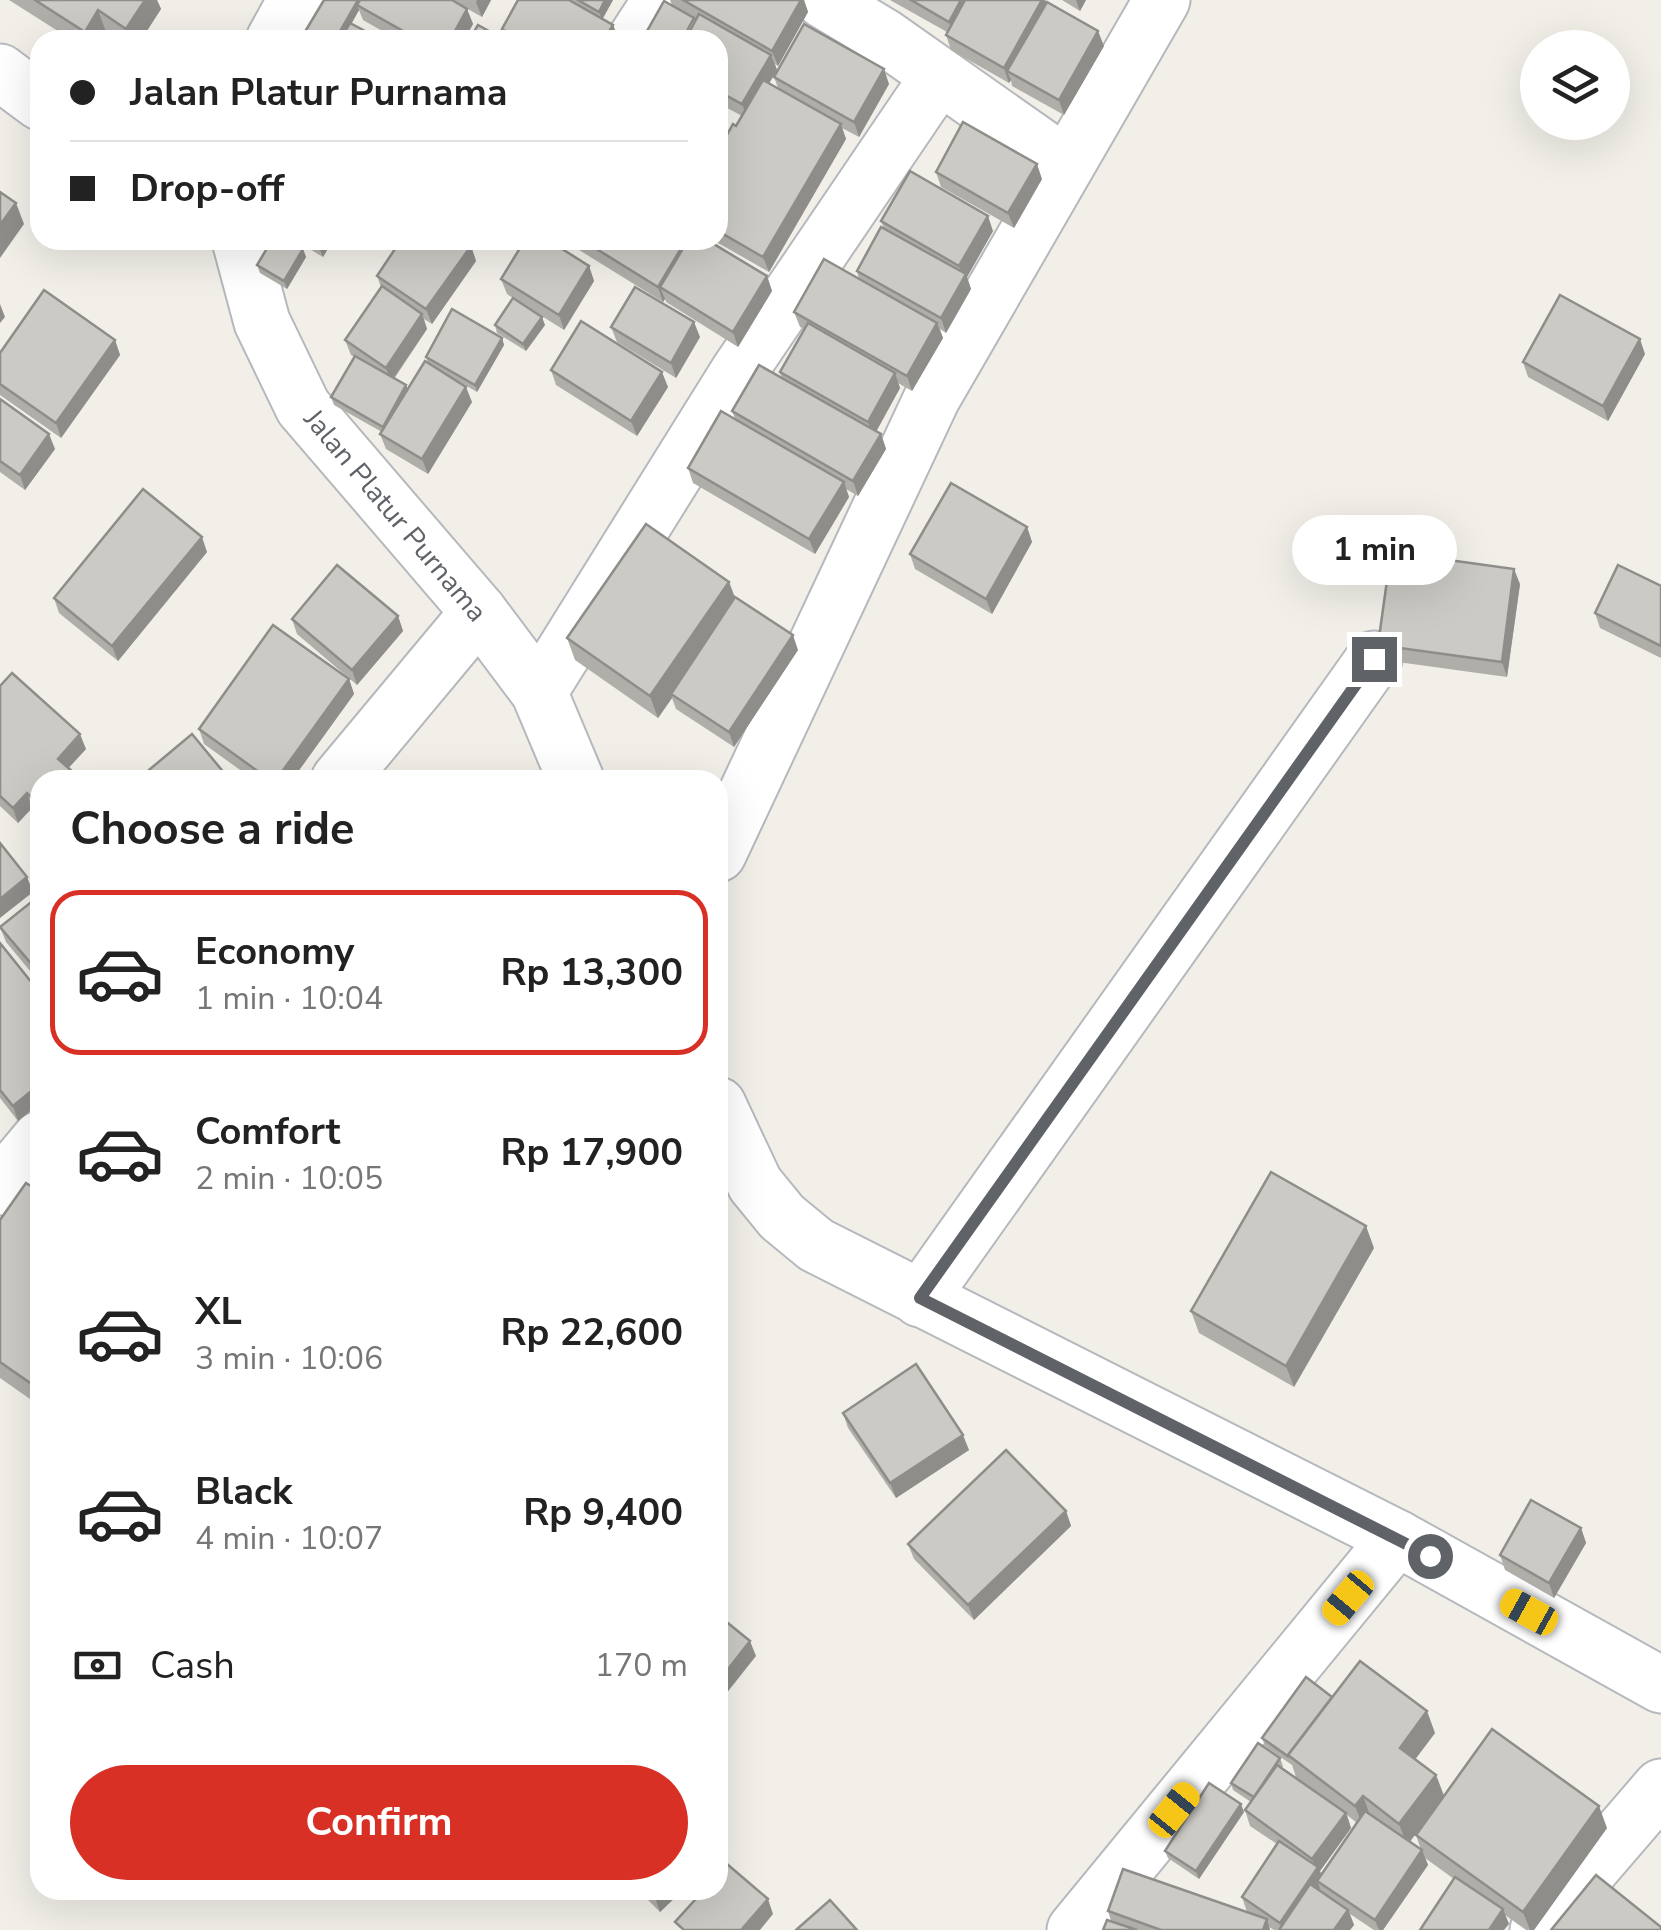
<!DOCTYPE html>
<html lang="en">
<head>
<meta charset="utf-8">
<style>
  body { margin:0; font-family:"Nunito Sans",sans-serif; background:#f6f6f6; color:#222; height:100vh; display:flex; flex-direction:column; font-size:38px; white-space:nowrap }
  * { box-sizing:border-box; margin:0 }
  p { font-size:32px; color:#767676 }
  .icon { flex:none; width:55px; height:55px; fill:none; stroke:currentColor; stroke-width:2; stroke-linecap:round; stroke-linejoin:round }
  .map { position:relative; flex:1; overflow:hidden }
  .panel { position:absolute; left:30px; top:770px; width:698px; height:1130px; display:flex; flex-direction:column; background:#fff; border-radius:30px; box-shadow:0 10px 40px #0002 }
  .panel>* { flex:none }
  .guide { position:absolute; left:30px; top:30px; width:698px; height:220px; border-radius:30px; box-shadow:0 10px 40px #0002; display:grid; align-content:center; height:220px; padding:0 40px; background:#fff }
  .buttons { position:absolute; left:1520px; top:30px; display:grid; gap:20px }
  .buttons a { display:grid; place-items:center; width:110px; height:110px; border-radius:50%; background:#fff; box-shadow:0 10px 40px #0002; font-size:50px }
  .end { position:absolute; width:45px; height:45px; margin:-22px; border:12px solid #5f6368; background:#fff; box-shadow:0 0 0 5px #fff }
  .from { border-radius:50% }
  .bubble { position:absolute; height:70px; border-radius:35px; background:#fff; box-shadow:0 10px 40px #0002; font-size:32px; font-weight:700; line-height:70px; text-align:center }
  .car { position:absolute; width:30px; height:60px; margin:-30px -15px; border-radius:12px; box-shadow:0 0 8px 2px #0007; background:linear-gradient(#f5c518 24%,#345 0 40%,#f5c518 0 76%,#345 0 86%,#f5c518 0) }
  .guide b { display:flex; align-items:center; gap:35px; height:95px; font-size:38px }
  .guide b+b { border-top:2px solid #e0e0e0 }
  .guide i { width:25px; height:25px; background:#222 }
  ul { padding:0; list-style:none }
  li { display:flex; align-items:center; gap:30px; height:165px; margin:0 20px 15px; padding:0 20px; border:5px solid transparent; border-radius:30px }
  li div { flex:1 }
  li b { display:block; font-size:38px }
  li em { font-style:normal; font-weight:700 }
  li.on { border-color:#d93025 }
  li>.icon { width:90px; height:90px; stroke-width:1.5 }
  h2 { padding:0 40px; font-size:45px; line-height:120px }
  .pay { display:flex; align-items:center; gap:25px; height:110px; padding:0 40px; font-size:38px }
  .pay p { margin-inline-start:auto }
  .action { display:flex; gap:20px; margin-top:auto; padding:20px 40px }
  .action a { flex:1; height:115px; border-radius:60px; background:#d93025; color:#fff; font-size:40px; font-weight:700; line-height:115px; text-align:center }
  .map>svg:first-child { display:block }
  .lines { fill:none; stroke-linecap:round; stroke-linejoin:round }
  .minor-casing { stroke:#b5b8bc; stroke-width:59 }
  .minor { stroke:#fff; stroke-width:55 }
  .wall { fill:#afaea9; fill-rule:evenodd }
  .shaded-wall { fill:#8f8d8a }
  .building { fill:#cccac5; stroke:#8f8d8a; stroke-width:2.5 }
  .route { stroke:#5f6368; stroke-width:12 }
  .labels { text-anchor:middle; stroke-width:8; stroke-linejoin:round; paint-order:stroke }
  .street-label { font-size:28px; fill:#5f6368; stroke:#fff }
</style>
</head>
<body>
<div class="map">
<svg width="1661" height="1930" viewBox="0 0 1661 1930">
  <rect width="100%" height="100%" fill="#f1efe8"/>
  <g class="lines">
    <!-- minor casing -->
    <g class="minor-casing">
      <g id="minor">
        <polyline points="823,0 883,36 1065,164"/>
        <polyline points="274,40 296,0"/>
        <polyline points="635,40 661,0"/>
        <polyline points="0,72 40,102"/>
        <polyline points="240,240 262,322 303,407 479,612 539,692 576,780"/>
        <polyline points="539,692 737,374 939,76"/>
        <polyline points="339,780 479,612"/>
        <polyline points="718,854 932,398 1162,0"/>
        <polyline points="718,1105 755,1184 782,1217 816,1245 1397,1538 1661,1685"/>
        <polyline points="0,1187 40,1139"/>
        <polyline points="920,1299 1374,659"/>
        <polyline points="1075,1930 1397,1538"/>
        <polyline points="1538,1930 1661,1787"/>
      </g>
    </g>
    <!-- minor -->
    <use href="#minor" class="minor"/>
  </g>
  <!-- wall -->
  <g class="wall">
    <polygon points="9,0 157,0 161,9 141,40 118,40 106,32 101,40 72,40"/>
    <polygon points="324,0 467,9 473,24 464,40 398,40 363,20 359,10 352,23 300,40"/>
    <polygon points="452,0 491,0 482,17"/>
    <polygon points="518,0 613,0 602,19 613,25 619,40 506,40 502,29"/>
    <polygon points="670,0 804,0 808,12 778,66 775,64 777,70 769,83 778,88 774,77 889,84 859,137 842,128 846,139 769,272 713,240 718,240 718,121 727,134 736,126 742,116 718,103 718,40 672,5"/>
    <polygon points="890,0 1045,0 1047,3 1104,46 1064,115 1012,86 1011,80 1009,83 951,50 946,35 947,32"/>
    <polygon points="1062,0 1086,0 1080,11"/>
    <polygon points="936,172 1042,179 1014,228 941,187"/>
    <polygon points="881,221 993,231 967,277 971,289 946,333 940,329 943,338 912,391 898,383 900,388 876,432 881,434 886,449 858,496 846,489 849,497 815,554 693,483 688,468 735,419 732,411 782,378 780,372 804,329 800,327 794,312 859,279 857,271 884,229"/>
    <polygon points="295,240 333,240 323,257"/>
    <polygon points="563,240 707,240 767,276 772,291 738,347 666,302 665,299 663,302"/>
    <polygon points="471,246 476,261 432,324 424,319 427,329 394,379 407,389 428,363 426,357 502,338 504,345 477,392 443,372 472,402 428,474 386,449 380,434 382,432 334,405 331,397 354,357 351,355 345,340 381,287 377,276"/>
    <polygon points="303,249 306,257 287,289 260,273 257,265"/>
    <polygon points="589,266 594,281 564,330 507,294 501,279"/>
    <polygon points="495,325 545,325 526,351 497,333"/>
    <polygon points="611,327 700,337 676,378 617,342"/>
    <polygon points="115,340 120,355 61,438 0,395 0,353"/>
    <polygon points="1645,354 1608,421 1528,377 1523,362"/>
    <polygon points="551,370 668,387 637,436 556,385"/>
    <polygon points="0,399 55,449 25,490 0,472"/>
    <polygon points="1027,527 1032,542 992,614 915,569 910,554"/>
    <polygon points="207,552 118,661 59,613 54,598"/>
    <polygon points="729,582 735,597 798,650 734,747 676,709 672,698 658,718 575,660 567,638"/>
    <polygon points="1520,584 1507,677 1383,660 1378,645"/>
    <polygon points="1661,586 1661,658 1600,628 1595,613"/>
    <polygon points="398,616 403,631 357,685 297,634 292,619"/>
    <polygon points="349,679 354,694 292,780 254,780 204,744 199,729"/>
    <polygon points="0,686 86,749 68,768 40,780 40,815 32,808 18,823 0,806"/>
    <polygon points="40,895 40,983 6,942 0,927"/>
    <polygon points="0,943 18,1121 0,1098"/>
    <polygon points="40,1192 40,1406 0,1378 0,1220"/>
    <polygon points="1374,1248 1294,1387 1199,1333 1191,1311"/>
    <polygon points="843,1413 969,1450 896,1498 848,1428"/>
    <polygon points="1066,1511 1071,1526 974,1620 914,1559 908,1544"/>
    <polygon points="1581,1528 1586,1543 1554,1598 1505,1570 1500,1555"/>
    <path d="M1332 1697 1435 1733 1415 1759 1436 1775 1444 1796 1410 1842 1421 1850 1416 1835 1607 1828 1534 1930H1526L1505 1915 1509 1924 1454 1879 1425 1858 1428 1865 1383 1930H1374L1350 1914 1354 1925 1350 1930H1274L1269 1927 1270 1930H1103L1111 1921 1108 1911 1250 1914 1247 1912 1242 1897 1277 1844 1250 1826 1245 1810 1251 1802 1233 1790 1231 1783 1280 1758 1283 1766 1282 1768 1296 1777 1292 1765 1265 1746 1262 1738ZM1347 1815 1357 1823 1321 1875 1320 1871 1351 1828Z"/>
    <polygon points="1244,1812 1199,1879 1168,1858 1165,1851"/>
    <polygon points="638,1890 683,1890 660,1912"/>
  </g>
  <!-- shaded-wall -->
  <g class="shaded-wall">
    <polygon points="145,0 157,0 161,9 141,40 130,40 126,29"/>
    <polygon points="358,0 366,0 357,5 359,10 342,40 335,40"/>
    <polygon points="477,0 491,0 482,17 476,2"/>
    <polygon points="605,0 613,0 602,20 599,12"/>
    <polygon points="801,0 804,0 808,12 778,66 772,51"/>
    <polygon points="961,0 975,0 954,37 949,22"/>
    <polygon points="1042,0 1045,0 1050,12 1007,71 1011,80 1009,83 1004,68"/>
    <polygon points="1076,0 1086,0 1080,11"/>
    <polygon points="467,9 473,24 464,40 450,40"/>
    <polygon points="98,10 106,32 101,40 88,40 85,32"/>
    <polygon points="613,25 619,40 604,40"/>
    <polygon points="1098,31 1104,46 1064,115 1059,100"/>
    <polygon points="771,55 777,70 748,120 742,104"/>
    <polygon points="884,69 889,84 859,137 854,122"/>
    <polygon points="724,124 729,139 718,160 718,135"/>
    <polygon points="841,124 846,139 769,272 763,257"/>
    <polygon points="1037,164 1042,179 1014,228 1008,213"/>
    <polygon points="16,203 24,224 0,258 0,225"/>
    <polygon points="988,216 993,231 967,277 971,289 946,333 941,318 963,278 959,266"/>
    <polygon points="318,240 333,240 323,257 317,242"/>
    <polygon points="686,240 699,240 660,287 665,299 663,302 658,287"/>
    <polygon points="471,246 476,261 432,324 426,309"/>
    <polygon points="303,249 306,257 287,289 284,281"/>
    <polygon points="589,266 594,281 564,330 559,315"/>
    <polygon points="767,276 772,291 738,347 733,332"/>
    <polygon points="0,304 5,317 0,323"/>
    <polygon points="422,314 427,329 391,382 386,368"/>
    <polygon points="542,317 545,325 526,351 523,344"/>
    <polygon points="694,322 700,337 676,378 671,363"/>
    <polygon points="937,323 943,338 912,391 907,376"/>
    <polygon points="502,338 504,345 477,392 475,385"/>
    <polygon points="1640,339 1645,354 1608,421 1603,406"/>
    <polygon points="115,340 120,355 61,438 56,423"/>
    <polygon points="662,372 668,387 637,436 631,421"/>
    <polygon points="895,373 900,388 873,437 868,422"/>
    <polygon points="406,385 409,393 386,434 383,427"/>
    <polygon points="466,387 472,402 428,474 422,459"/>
    <polygon points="49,434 55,449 25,490 20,475"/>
    <polygon points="881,434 886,449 858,496 853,481"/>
    <polygon points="844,482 849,497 815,554 809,539"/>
    <polygon points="1027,527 1032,542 992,614 986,599"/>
    <polygon points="202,537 207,552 118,661 112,646"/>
    <polygon points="1514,569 1520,584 1507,677 1502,662"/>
    <polygon points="729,582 737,604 671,694 672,698 658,718 650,696"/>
    <polygon points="398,616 403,631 357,685 352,670"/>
    <polygon points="793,635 798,650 734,747 729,732"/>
    <polygon points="349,679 354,694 292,780 276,780"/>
    <polygon points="80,734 86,749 63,774 58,759"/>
    <polygon points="73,772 75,780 65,780"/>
    <polygon points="27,793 32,808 18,823 13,808"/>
    <polygon points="27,877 33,892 0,918 0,899"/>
    <polygon points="40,1084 40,1103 18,1121 13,1106"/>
    <polygon points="1366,1226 1374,1248 1294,1387 1286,1366"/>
    <polygon points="963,1435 969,1450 896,1498 890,1483"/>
    <polygon points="1066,1511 1071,1526 974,1620 968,1605"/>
    <polygon points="1581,1528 1586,1543 1554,1598 1549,1583"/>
    <polygon points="750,1641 756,1656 718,1704 718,1682"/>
    <polygon points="1427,1711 1435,1733 1408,1769 1400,1748"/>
    <polygon points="1436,1775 1444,1796 1407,1845 1399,1824"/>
    <polygon points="1363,1796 1371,1818 1363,1827 1355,1806"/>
    <polygon points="1241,1804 1244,1812 1199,1879 1196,1871"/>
    <polygon points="1599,1806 1607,1828 1534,1930 1530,1930 1523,1912"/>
    <polygon points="1346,1813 1351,1828 1320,1871 1324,1882 1317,1881 1320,1888 1291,1930 1283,1930 1280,1923 1316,1870 1312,1859"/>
    <polygon points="1422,1850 1428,1865 1383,1930 1379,1930 1375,1920"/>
    <polygon points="662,1890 683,1890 660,1912 655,1897"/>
    <polygon points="768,1899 773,1914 760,1930 741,1930"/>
    <polygon points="1503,1909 1509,1924 1504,1930 1489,1930"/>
    <polygon points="1348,1910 1354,1925 1350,1930 1334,1930"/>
    <polygon points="1267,1919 1270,1930 1263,1930"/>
  </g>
  <!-- building -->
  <g class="building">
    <polygon points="35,0 145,0 126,29 98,10 85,32"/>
    <polygon points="324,0 358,0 335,40 300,40"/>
    <polygon points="360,0 452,0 467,9 450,40 419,40 357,5"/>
    <polygon points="518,0 569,0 613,25 604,40 521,40 502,29"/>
    <polygon points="578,0 605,0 599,12"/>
    <polygon points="683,0 801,0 772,51"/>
    <polygon points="911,0 961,0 949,22"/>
    <polygon points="965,0 1042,0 1004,68 946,35"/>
    <polygon points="664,1 694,18 682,40 642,40"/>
    <polygon points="1047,2 1098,31 1059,100 1007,71"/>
    <polygon points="699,14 771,55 742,104 718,91 718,40 685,40"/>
    <polygon points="350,23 382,40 340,40"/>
    <polygon points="804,24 884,69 854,122 774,77"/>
    <polygon points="478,25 505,40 469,40"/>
    <polygon points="763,80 841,124 763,257 718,231 718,151 733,124 736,126"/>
    <polygon points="718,121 724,124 718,135"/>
    <polygon points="963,122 1037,164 1008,213 936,172"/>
    <polygon points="910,171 988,216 959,266 881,221"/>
    <polygon points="0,192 16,203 0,225"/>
    <polygon points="881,227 966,274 941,318 857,271"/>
    <polygon points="272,240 287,240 303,249 284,281 257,265"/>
    <polygon points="401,240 462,240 471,246 426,309 377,276"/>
    <polygon points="525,240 548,240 589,266 559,315 501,279"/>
    <polygon points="582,240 686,240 658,287"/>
    <polygon points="688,240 707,240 767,276 733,332 660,287"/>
    <polygon points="824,259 937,323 907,376 794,312"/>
    <polygon points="382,286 422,314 386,368 345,340"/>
    <polygon points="635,287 694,322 671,363 611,327"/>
    <polygon points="44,290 115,340 56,423 0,384 0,353"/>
    <polygon points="1560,295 1640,339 1603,406 1523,362"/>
    <polygon points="513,298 542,317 523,344 495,325"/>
    <polygon points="452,309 502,338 475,385 426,357"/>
    <polygon points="581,321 662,372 631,421 551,370"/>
    <polygon points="808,323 895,373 868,422 780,372"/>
    <polygon points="355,356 406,385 383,427 331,397"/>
    <polygon points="425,361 466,387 422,459 380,434"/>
    <polygon points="759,365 881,434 853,481 732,411"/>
    <polygon points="0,399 49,434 20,475 0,461"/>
    <polygon points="721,411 844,482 809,539 688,468"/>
    <polygon points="951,483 1027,527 986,599 910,554"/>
    <polygon points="143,489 202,537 112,646 54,598"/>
    <polygon points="646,524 729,582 650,696 567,638"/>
    <polygon points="1391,552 1514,569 1502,662 1378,645"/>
    <polygon points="337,565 398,616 352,670 292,619"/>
    <polygon points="1618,565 1661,586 1661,646 1595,613"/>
    <polygon points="735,597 793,635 729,732 671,694"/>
    <polygon points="273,625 349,679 276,780 270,780 199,729"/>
    <polygon points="12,673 80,734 58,759 73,772 65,780 40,780 40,806 27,793 13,808 0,796 0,686"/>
    <polygon points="192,734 230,780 137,780"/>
    <polygon points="0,843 27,877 0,899"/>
    <polygon points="40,895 40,974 0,927"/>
    <polygon points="0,943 40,993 40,1084 13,1106 0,1090"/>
    <polygon points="1271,1172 1366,1226 1286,1366 1191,1311"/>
    <polygon points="26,1183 40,1192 39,1389 0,1362 0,1220"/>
    <polygon points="916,1364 963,1435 890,1483 843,1413"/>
    <polygon points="1006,1450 1066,1511 968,1605 908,1544"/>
    <polygon points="1531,1500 1581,1528 1549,1583 1500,1555"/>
    <polygon points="718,1615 750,1641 718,1682"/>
    <polygon points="1360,1661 1427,1711 1400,1748 1436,1775 1399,1824 1363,1796 1355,1806 1288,1755"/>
    <polygon points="1306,1677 1332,1697 1288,1755 1289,1757 1262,1738"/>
    <polygon points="1492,1729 1599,1806 1523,1912 1416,1835"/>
    <polygon points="1258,1743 1280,1758 1254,1797 1231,1783"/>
    <polygon points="1277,1765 1346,1813 1312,1859 1245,1810"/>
    <polygon points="1209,1783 1241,1804 1196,1871 1165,1851"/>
    <polygon points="1365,1811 1422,1850 1375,1920 1317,1881"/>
    <polygon points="1279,1841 1318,1867 1280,1923 1242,1897"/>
    <polygon points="727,1864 768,1899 741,1930 684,1930 675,1922 704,1890 718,1890 718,1875"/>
    <polygon points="1123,1869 1267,1919 1263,1930 1161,1930 1108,1911"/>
    <polygon points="1596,1875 1661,1927 1661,1930 1551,1930"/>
    <polygon points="1455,1877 1503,1909 1489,1930 1420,1930"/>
    <polygon points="1310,1884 1348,1910 1334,1930 1279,1930"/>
    <polygon points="647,1890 662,1890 655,1897"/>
    <polygon points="830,1900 857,1930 796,1930"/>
    <polygon points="1107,1920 1137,1930 1103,1930"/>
  </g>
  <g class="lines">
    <!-- route -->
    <polyline class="route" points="1374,659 920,1298 1430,1556"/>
  </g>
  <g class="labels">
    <!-- street labels -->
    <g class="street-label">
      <text transform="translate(396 515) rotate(50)" y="10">Jalan Platur Purnama</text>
    </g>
  </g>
</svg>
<div class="buttons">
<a><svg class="icon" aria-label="layers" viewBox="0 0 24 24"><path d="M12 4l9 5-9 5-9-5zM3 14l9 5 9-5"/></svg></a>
</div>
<i class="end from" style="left:1430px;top:1556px"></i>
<i class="end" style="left:1374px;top:659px"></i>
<div class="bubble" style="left:1292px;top:515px;width:165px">1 min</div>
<i class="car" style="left:1348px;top:1598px;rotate:220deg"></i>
<i class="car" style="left:1529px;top:1612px;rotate:299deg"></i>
<i class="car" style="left:1174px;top:1810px;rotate:39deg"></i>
<div class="guide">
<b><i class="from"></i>Jalan Platur Purnama</b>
<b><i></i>Drop-off</b>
</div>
<section class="panel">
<h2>Choose a ride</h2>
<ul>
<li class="on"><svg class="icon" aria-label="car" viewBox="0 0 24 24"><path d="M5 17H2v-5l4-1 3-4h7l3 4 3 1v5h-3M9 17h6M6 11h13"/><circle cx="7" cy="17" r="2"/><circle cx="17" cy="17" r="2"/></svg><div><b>Economy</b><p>1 min · 10:04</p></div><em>Rp 13,300</em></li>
<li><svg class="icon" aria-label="car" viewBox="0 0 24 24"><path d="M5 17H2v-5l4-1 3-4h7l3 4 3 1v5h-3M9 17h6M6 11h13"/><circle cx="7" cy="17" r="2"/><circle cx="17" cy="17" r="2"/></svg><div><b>Comfort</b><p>2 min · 10:05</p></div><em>Rp 17,900</em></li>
<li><svg class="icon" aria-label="car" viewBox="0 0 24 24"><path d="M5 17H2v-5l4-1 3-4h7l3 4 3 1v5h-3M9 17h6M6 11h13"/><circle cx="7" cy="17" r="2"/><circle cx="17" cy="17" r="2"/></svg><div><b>XL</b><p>3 min · 10:06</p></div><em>Rp 22,600</em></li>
<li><svg class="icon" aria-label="car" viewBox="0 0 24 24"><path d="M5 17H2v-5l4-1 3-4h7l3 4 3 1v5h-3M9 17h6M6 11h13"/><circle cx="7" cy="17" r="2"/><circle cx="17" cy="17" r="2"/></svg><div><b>Black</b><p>4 min · 10:07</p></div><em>Rp 9,400</em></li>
</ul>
<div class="pay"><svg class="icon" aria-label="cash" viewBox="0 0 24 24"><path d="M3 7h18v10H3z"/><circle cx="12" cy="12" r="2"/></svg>Cash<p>170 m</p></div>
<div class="action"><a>Confirm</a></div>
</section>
</div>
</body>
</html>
